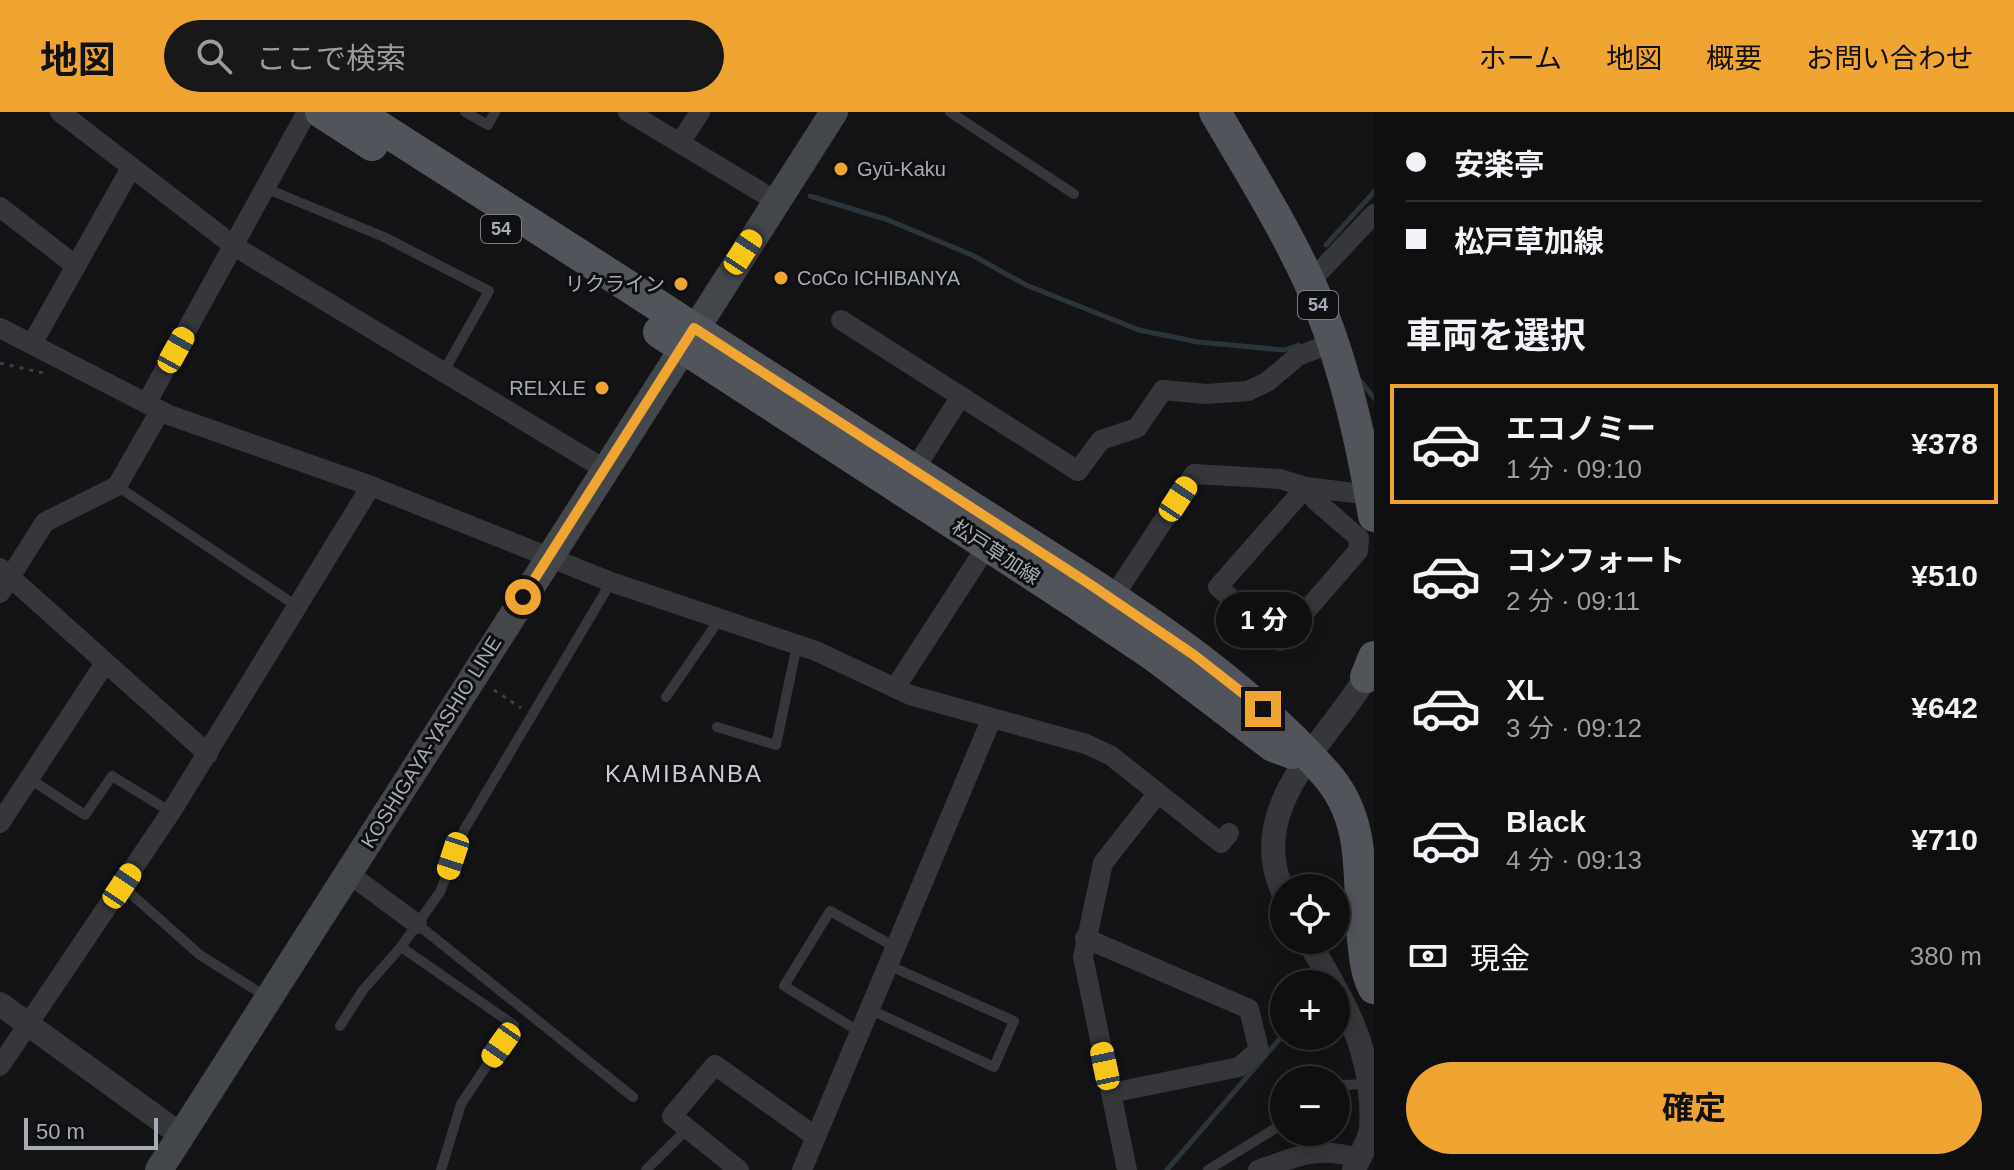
<!DOCTYPE html>
<html lang="ja">
<head>
<meta charset="utf-8">
<style>
  body { margin:0; font-family:Helvetica,"Noto Sans JP",sans-serif; background:#181819; color:#f1f3f6; height:100vh; display:flex; flex-direction:column; font-size:30px; white-space:nowrap }
  * { box-sizing:border-box; margin:0 }
  p { font-size:26px; color:#9b9c9f }
  .icon { flex:none; width:44px; height:44px; fill:none; stroke:currentColor; stroke-width:2; stroke-linecap:round; stroke-linejoin:round }
  .map { position:relative; flex:1; overflow:hidden }
  .details { display:flex; flex-direction:column; background:#0f0f10; width:640px }
  .details>* { flex:none }
  .banner { display:grid; align-content:center; height:176px; padding:0 32px; background:#0f0f10 }
  .fabs { position:absolute; left:1270px; top:762px; display:grid; gap:16px }
  .fabs a { display:grid; place-items:center; width:80px; height:80px; border-radius:50%; background:#0f0f10; box-shadow:0 4px 20px #0003,0 0 0 2px #2f2f30; font-size:40px }
  .scale { position:absolute; left:24px; bottom:20px; width:134px; box-sizing:border-box; padding-left:8px; border:4px solid #a6acb6; border-top:0; font-size:22px; line-height:28px; white-space:nowrap; color:#a6acb6; -webkit-text-stroke:6px #0f0f11; paint-order:stroke }
  .end { position:absolute; width:36px; height:36px; margin:-18px; border:10px solid #f0a533; background:#111; box-shadow:0 0 0 4px #111 }
  .from { border-radius:50% }
  .bubble { position:absolute; height:56px; border-radius:28px; background:#0f0f10; box-shadow:0 4px 20px #0003,0 0 0 2px #2f2f30; font-size:26px; font-weight:700; line-height:56px; text-align:center }
  .car { position:absolute; width:24px; height:48px; margin:-24px -12px; border-radius:10px; box-shadow:0 0 6px 2px #0007; background:linear-gradient(#f5c518 24%,#345 0 40%,#f5c518 0 76%,#345 0 86%,#f5c518 0) }
  .banner b { display:flex; align-items:center; gap:28px; height:76px; font-size:30px }
  .banner b+b { border-top:2px solid #2f2f30 }
  .banner i { width:20px; height:20px; background:#f1f3f6 }
  ul { padding:0; list-style:none }
  li { display:flex; align-items:center; gap:24px; height:120px; margin:0 16px 12px; padding:0 16px; border:4px solid transparent; border-radius:0px }
  li div { flex:1 }
  li b { display:block; font-size:30px }
  li em { font-style:normal; font-weight:700 }
  li.active { border-color:#f0a533 }
  li>.icon { width:72px; height:72px; stroke-width:1.5 }
  h2 { padding:0 32px; font-size:36px; line-height:96px }
  .pay { display:flex; align-items:center; gap:20px; height:88px; padding:0 32px; font-size:30px }
  .pay p { margin-inline-start:auto }
  .button { display:flex; gap:16px; margin-top:auto; padding:16px 32px }
  .button a { flex:1; height:92px; border-radius:48px; background:#f0a533; color:#111; font-size:32px; font-weight:700; line-height:92px; text-align:center }
  header { display:flex; align-items:center; gap:48px; box-sizing:border-box; height:112px; padding:0 40px; background:#f0a533; color:#111 }
  header strong { font-size:38px }
  nav { display:flex; gap:44px; margin-inline-start:auto; font-size:28px }
  .search { width:560px; height:72px; background:#181819; display:flex; align-items:center; gap:20px; box-sizing:border-box; padding:0 28px; border-radius:44px; color:#9b9c9f; font-size:30px }
  main { display:flex; flex:1; min-height:0 }
  .map>svg:first-child { display:block }
  .lines { fill:none; stroke-linecap:round; stroke-linejoin:round }
  .stream { stroke:#2b343a; stroke-width:5 }
  .path { stroke:#3b3e42; stroke-width:3; stroke-dasharray:4 6; stroke-linecap:butt }
  .service { stroke:#35373b; stroke-width:10 }
  .minor { stroke:#35373b; stroke-width:20 }
  .tertiary { stroke:#35373b; stroke-width:24 }
  .secondary { stroke:#43464b; stroke-width:28 }
  .primary { stroke:#51545a; stroke-width:32 }
  .route { stroke:#f0a533; stroke-width:10 }
  .poi-dot { fill:#f0a533; stroke:#0f0f11; stroke-width:3 }
  .labels { text-anchor:middle; stroke-width:6; stroke-linejoin:round; paint-order:stroke }
  .shield { fill:#0f0f11; stroke:#797d84; stroke-width:2 }
  .shield-label { font-size:18px; font-weight:bold; fill:#a6acb6 }
  .poi-label { font-size:20px; fill:#a6acb6; stroke:#0f0f11; text-anchor:start }
  .street-label { font-size:20px; fill:#a6acb6; stroke:#0f0f11 }
  .quarter-label { font-size:24px; letter-spacing:2px; fill:#c7cbd2; stroke:#0f0f11 }
</style>
</head>
<body>
<header>
<strong>地図</strong>
<div class="search"><svg class="icon" aria-label="search" viewBox="0 0 24 24"><circle cx="10" cy="10" r="6"/><path d="M15 15l6 6"/></svg>ここで検索</div>
<nav><a>ホーム</a><a>地図</a><a>概要</a><a>お問い合わせ</a></nav>
</header>
<main>
<div class="map">
<svg width="1374" height="1058" viewBox="0 0 1374 1058">
  <rect width="100%" height="100%" fill="#141416"/>
  <g class="lines">
    <!-- stream -->
    <g class="stream">
      <polyline points="810,84 888,108 972,143 1026,173 1139,218 1198,230 1284,238 1299,233"/>
      <polyline points="1326,133 1374,80"/>
      <polyline points="1358,266 1374,286"/>
      <polyline points="1167,1058 1284,922"/>
    </g>
    <!-- path -->
    <g class="path">
      <polyline points="0,251 43,261"/>
      <polyline points="494,578 521,596"/>
    </g>
    <!-- service -->
    <g class="service">
      <polyline points="465,0 488,13 495,0"/>
      <polyline points="950,0 1074,82"/>
      <polyline points="265,76 384,125 489,179 443,261"/>
      <polyline points="117,374 298,495"/>
      <polyline points="666,585 719,508"/>
      <polyline points="717,615 776,633 797,533"/>
      <polyline points="30,667 85,703 112,664 171,700"/>
      <polyline points="122,774 200,843 267,885"/>
      <polyline points="417,812 633,985"/>
      <polyline points="871,898 994,955 1014,909 890,854"/>
      <polyline points="340,914 363,878 401,835"/>
      <polyline points="860,920 784,874 830,799 897,836"/>
      <polyline points="1336,978 1343,973 1369,972"/>
      <polyline points="441,1058 461,992 514,913 401,835 440,780 464,718 611,470"/>
      <polyline points="646,1058 687,1017"/>
      <polyline points="1208,1058 1284,1011"/>
    </g>
    <!-- minor -->
    <g class="minor">
      <polyline points="60,0 234,134 606,358"/>
      <polyline points="628,0 776,89"/>
      <polyline points="680,31 700,0"/>
      <polyline points="0,95 76,154"/>
      <polyline points="1310,170 1374,102"/>
      <polyline points="841,208 1078,359 1101,328 1137,316 1163,278 1206,282 1248,279 1267,270 1298,244 1332,231"/>
      <polyline points="0,216 169,303 371,374 611,470 816,539 910,583 1086,632 1110,643 1221,731 1229,721"/>
      <polyline points="32,232 131,56"/>
      <polyline points="147,290 307,0"/>
      <polyline points="914,358 961,284"/>
      <polyline points="0,456 208,642"/>
      <polyline points="0,481 45,410 117,374 160,299"/>
      <polyline points="1112,487 1194,362 1280,367 1306,375 1316,389 1359,426 1358,439 1280,529 1218,475 1306,375 1371,383"/>
      <polyline points="895,576 987,434"/>
      <polyline points="0,711 105,551"/>
      <polyline points="348,761 417,812"/>
      <polyline points="1085,826 1249,897 1259,938 1239,955 1111,981"/>
      <polyline points="0,954 171,700 371,374"/>
      <polyline points="739,1058 672,1004 715,953 816,1025"/>
      <polyline points="802,1058 991,608"/>
      <polyline points="1127,1058 1083,845 1103,751 1158,681"/>
      <path d="M1258 1058C1298 1044 1317 1034 1359 1046"/>
    </g>
    <!-- tertiary -->
    <g class="tertiary">
      <path d="M1284 782C1243 697 1327 630 1366 565"/>
      <polyline points="1308,828 1333,872"/>
      <path d="M1336 878C1360 920 1374 967 1371 1017 1369 1030 1359 1045 1354 1058"/>
      <polyline points="0,892 181,1023"/>
    </g>
    <!-- secondary -->
    <polyline class="secondary" points="159,1058 834,0"/>
    <!-- primary -->
    <g class="primary">
      <polyline points="321,0 372,33"/>
      <path d="M356 0C552 125 748 251 943 377 1075 463 1220 543 1325 661 1369 710 1357 769 1363 828 1365 844 1366 862 1374 876"/>
      <path d="M1215 0C1247 55 1281 109 1308 167 1342 241 1361 324 1374 404"/>
      <polyline points="659,220 1073,489 1156,545 1273,634 1292,641"/>
      <polyline points="1366,565 1374,545"/>
    </g>
  </g>
  <g class="lines">
    <!-- route -->
    <polyline class="route" points="523,485 694,216 1088,471 1194,543 1263,597"/>
  </g>
  <!-- markers -->
  <g class="poi-dot">
    <circle cx="841" cy="57" r="8"/>
    <circle cx="781" cy="166" r="8"/>
    <circle cx="681" cy="172" r="8"/>
    <circle cx="602" cy="276" r="8"/>
  </g>
  <g class="labels">
    <!-- shield labels -->
    <g class="shield">
      <rect x="481" y="103" width="40" height="28" rx="6"/>
      <rect x="1298" y="179" width="40" height="28" rx="6"/>
    </g>
    <g class="shield-label">
      <text x="501" y="123">54</text>
      <text x="1318" y="199">54</text>
    </g>
    <!-- poi labels -->
    <g class="poi-label">
      <text x="857" y="64">Gyū-Kaku</text>
      <text x="797" y="173">CoCo ICHIBANYA</text>
      <text x="665" y="179" text-anchor="end">リクライン</text>
      <text x="586" y="283" text-anchor="end">RELXLE</text>
    </g>
    <!-- street labels -->
    <g class="street-label">
      <text transform="translate(996 440) rotate(33)" y="7">松戸草加線</text>
      <text transform="translate(431 630) rotate(-58)" y="7">KOSHIGAYA-YASHIO LINE</text>
    </g>
    <!-- quarter labels -->
    <g class="quarter-label">
      <text x="684" y="670">KAMIBANBA</text>
    </g>
  </g>
</svg>
<div class="fabs">
<a><svg class="icon" aria-label="locate" viewBox="0 0 24 24"><circle cx="12" cy="12" r="6"/><path d="M12 2v4M12 18v4M2 12h4M18 12h4"/></svg></a>
<a>+</a>
<a>−</a>
</div>
<div class="scale">50 m</div>
<i class="end from" style="left:523px;top:485px"></i>
<i class="end" style="left:1263px;top:597px"></i>
<div class="bubble" style="left:1216px;top:480px;width:96px">1 分</div>
<i class="car" style="left:743px;top:140px;rotate:33deg"></i>
<i class="car" style="left:176px;top:238px;rotate:29deg"></i>
<i class="car" style="left:1178px;top:387px;rotate:33deg"></i>
<i class="car" style="left:453px;top:744px;rotate:198deg"></i>
<i class="car" style="left:122px;top:774px;rotate:34deg"></i>
<i class="car" style="left:501px;top:933px;rotate:215deg"></i>
<i class="car" style="left:1105px;top:954px;rotate:348deg"></i>
</div>
<section class="details">
<div class="banner">
<b><i class="from"></i>安楽亭</b>
<b><i></i>松戸草加線</b>
</div>
<h2>車両を選択</h2>
<ul>
<li class="active"><svg class="icon" aria-label="car" viewBox="0 0 24 24"><path d="M5 17H2v-5l4-1 3-4h7l3 4 3 1v5h-3M9 17h6M6 11h13"/><circle cx="7" cy="17" r="2"/><circle cx="17" cy="17" r="2"/></svg><div><b>エコノミー</b><p>1 分 · 09:10</p></div><em>¥378</em></li>
<li><svg class="icon" aria-label="car" viewBox="0 0 24 24"><path d="M5 17H2v-5l4-1 3-4h7l3 4 3 1v5h-3M9 17h6M6 11h13"/><circle cx="7" cy="17" r="2"/><circle cx="17" cy="17" r="2"/></svg><div><b>コンフォート</b><p>2 分 · 09:11</p></div><em>¥510</em></li>
<li><svg class="icon" aria-label="car" viewBox="0 0 24 24"><path d="M5 17H2v-5l4-1 3-4h7l3 4 3 1v5h-3M9 17h6M6 11h13"/><circle cx="7" cy="17" r="2"/><circle cx="17" cy="17" r="2"/></svg><div><b>XL</b><p>3 分 · 09:12</p></div><em>¥642</em></li>
<li><svg class="icon" aria-label="car" viewBox="0 0 24 24"><path d="M5 17H2v-5l4-1 3-4h7l3 4 3 1v5h-3M9 17h6M6 11h13"/><circle cx="7" cy="17" r="2"/><circle cx="17" cy="17" r="2"/></svg><div><b>Black</b><p>4 分 · 09:13</p></div><em>¥710</em></li>
</ul>
<div class="pay"><svg class="icon" aria-label="cash" viewBox="0 0 24 24"><path d="M3 7h18v10H3z"/><circle cx="12" cy="12" r="2"/></svg>現金<p>380 m</p></div>
<div class="button"><a>確定</a></div>
</section>
</main>
</body>
</html>
